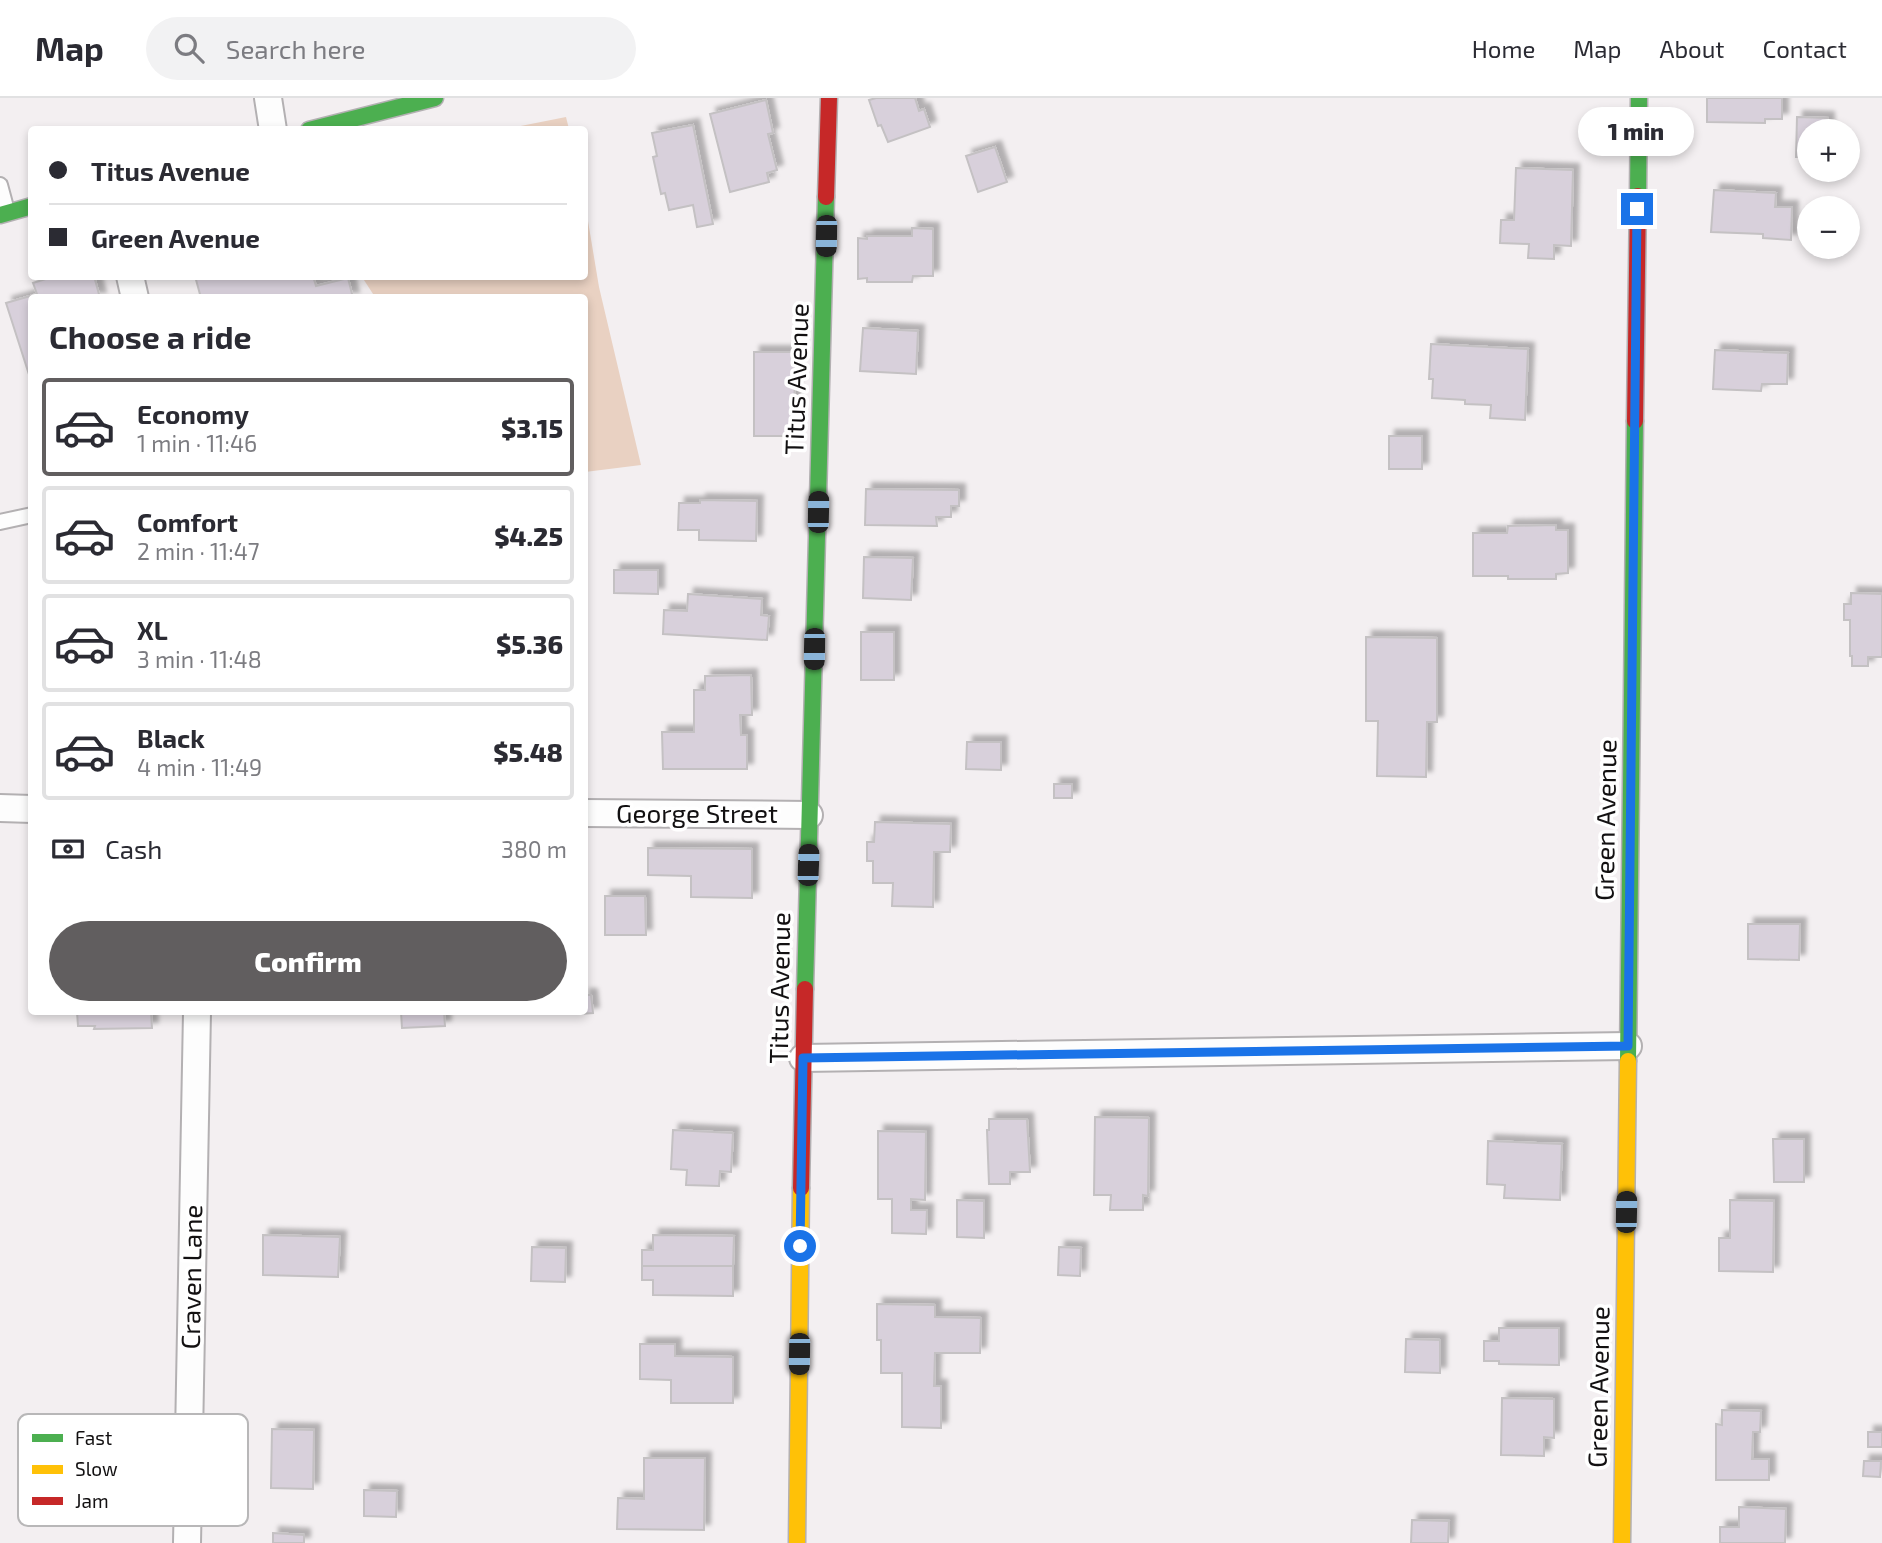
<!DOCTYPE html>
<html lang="en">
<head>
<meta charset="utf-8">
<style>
  body { margin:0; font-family:"Exo 2",sans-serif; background:#f2f2f3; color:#2b2b33; height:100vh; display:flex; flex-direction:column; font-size:26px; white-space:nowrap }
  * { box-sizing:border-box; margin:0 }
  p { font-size:23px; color:#7c7c81 }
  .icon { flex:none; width:38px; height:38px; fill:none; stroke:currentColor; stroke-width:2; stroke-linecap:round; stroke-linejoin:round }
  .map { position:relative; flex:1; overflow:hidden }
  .sheet { position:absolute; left:28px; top:196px; width:560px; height:721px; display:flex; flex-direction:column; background:#fff; border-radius:7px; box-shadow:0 4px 10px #0003 }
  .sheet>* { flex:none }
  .banner { position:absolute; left:28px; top:28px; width:560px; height:154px; border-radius:7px; box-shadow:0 4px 10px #0003; display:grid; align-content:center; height:154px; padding:0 21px; background:#fff }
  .tools { position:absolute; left:1797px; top:21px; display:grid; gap:14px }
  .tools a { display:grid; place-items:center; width:63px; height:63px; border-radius:50%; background:#fff; box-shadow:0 4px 10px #0003; font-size:35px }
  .end { position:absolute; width:32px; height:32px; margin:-16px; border:9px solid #1a73e8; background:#fff; box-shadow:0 0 0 4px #fff }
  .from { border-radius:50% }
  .bubble { position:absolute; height:49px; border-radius:24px; background:#fff; box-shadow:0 4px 10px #0003; font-size:23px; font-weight:800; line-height:49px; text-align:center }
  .car { position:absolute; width:21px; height:42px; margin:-21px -10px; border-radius:9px; box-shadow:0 0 5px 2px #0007; background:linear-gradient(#222 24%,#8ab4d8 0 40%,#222 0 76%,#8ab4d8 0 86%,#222 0) }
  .banner b { display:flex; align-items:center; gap:24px; height:66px; font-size:26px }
  .banner b+b { border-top:2px solid #e1e1e2 }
  .banner i { width:18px; height:18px; background:#2b2b33 }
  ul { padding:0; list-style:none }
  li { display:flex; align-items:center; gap:21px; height:98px; margin:0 14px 10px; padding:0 7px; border:4px solid #e1e1e2; border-radius:7px }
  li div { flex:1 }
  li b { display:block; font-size:26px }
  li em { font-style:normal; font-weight:800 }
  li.selected { border-color:#615e5f }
  li>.icon { width:63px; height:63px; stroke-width:1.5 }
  h2 { padding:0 21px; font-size:32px; line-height:84px }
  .pay { display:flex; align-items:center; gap:18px; height:77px; padding:0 21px; font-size:26px }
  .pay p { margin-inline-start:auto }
  .action { display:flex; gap:14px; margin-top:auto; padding:14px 21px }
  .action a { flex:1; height:80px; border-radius:42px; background:#615e5f; color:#fff; font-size:28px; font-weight:800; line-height:80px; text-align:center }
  header { display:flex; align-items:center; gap:42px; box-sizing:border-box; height:98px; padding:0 35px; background:#fff; border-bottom:2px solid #e1e1e2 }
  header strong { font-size:33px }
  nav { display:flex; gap:38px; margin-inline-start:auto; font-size:24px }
  .search { width:490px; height:63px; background:#f2f2f3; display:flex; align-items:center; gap:18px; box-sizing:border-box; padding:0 24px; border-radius:38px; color:#7c7c81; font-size:26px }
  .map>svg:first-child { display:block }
  .green { fill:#e9d1c2 }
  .building { fill:#d8d0db; stroke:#c4c1c3; stroke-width:2; filter:url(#shadow) }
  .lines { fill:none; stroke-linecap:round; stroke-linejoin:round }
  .lane-casing { stroke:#b3b0b2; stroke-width:18 }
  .street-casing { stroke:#b3b0b2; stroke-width:30 }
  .fast-casing { stroke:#b3b0b2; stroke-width:19 }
  .slow-casing { stroke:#b3b0b2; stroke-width:19 }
  .jam-casing { stroke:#b3b0b2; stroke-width:19 }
  .lane { stroke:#fdfdfd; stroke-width:14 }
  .street { stroke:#fdfdfd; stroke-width:26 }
  .fast { stroke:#4caf50; stroke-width:16 }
  .slow { stroke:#ffc107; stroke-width:16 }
  .jam { stroke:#c62828; stroke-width:16 }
  .route { stroke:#1a73e8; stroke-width:9 }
  .labels { text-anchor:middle; stroke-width:7; stroke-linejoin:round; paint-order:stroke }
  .street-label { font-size:26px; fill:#121011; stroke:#fff }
  .key { fill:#fff; stroke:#b8b7b8; stroke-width:2 }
  .key-label { font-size:19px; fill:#121011 }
</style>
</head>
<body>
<header>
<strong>Map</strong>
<div class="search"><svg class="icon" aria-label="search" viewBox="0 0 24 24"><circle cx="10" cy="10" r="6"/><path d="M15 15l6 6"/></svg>Search here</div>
<nav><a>Home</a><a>Map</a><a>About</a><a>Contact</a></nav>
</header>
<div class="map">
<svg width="1882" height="1445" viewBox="0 0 1882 1445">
  <defs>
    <filter id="shadow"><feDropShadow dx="6" dy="-6" stdDeviation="2" flood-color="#0004"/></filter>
  </defs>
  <rect width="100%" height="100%" fill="#f3eff1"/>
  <!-- green -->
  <g class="green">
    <polygon points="566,19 569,31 506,31"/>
    <polygon points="585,105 599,189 641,367 585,374 584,200 375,199 362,179 584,178"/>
  </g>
  <!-- building -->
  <g class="building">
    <polygon points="876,0 915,0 919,13 924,11 930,29 888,44 881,27 878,28 869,2"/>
    <polygon points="1707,0 1782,0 1782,21 1765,21 1765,25 1707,24"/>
    <polygon points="766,2 773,35 768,36 777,72 767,75 769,84 730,94 710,16"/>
    <polygon points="1797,19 1828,20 1828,33 1810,33 1810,59 1796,59"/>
    <polygon points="693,27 713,126 697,129 693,107 669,112 665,95 661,96 653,59 657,58 652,35"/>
    <polygon points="995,49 1007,84 978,94 966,58"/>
    <polygon points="1516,70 1573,72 1571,148 1554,147 1554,161 1528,160 1529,146 1500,145 1501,122 1514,122"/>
    <polygon points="1714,92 1776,95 1775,109 1792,109 1791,142 1763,140 1763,136 1711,134"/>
    <polygon points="912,130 933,131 933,178 913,178 912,184 867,184 867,180 858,181 858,140 867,141 867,138 912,138"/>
    <polygon points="55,178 94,178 100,200 32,200 32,286 6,205 37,196 33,185"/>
    <polygon points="195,178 313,178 316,188 348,180 353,200 201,200"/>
    <polygon points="863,230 918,233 916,276 860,273"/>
    <polygon points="1431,246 1528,251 1525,322 1490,320 1491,307 1465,306 1465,302 1432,300 1433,281 1429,281"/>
    <polygon points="1715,252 1788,255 1787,286 1762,286 1761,293 1713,291"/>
    <polygon points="754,254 795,254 794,338 754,338"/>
    <rect x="1389" y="338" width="33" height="33"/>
    <polygon points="866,391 959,392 959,408 951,408 951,419 936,419 937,428 865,427"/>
    <polygon points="700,402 757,403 756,443 699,442 699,432 678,432 679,405 700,405"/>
    <polygon points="1556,427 1556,432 1568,432 1568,475 1556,476 1556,481 1508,481 1508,478 1473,478 1473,435 1507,435 1508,428"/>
    <polygon points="864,459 913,460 911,502 863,500"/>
    <polygon points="614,472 658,472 658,496 614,495"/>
    <polygon points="1851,495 1882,496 1882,559 1868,559 1868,568 1852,568 1852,558 1850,558 1850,522 1844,522 1844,506 1851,506"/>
    <polygon points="688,496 762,501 761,517 769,518 767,542 663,536 664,512 687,513"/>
    <rect x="861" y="534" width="33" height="48"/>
    <polygon points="1366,539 1437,540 1437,624 1427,624 1426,679 1377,678 1378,623 1366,623"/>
    <polygon points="751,577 752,617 740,617 741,637 747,637 747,671 663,671 662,634 694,634 694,592 705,592 705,578"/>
    <polygon points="967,644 1001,644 1001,672 966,671"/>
    <rect x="1054" y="686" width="18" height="14"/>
    <polygon points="875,724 951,726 950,754 934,754 933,809 892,808 893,785 873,785 873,763 867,763 867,744 874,744"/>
    <polygon points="648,750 752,751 752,800 691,799 691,778 648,777"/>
    <polygon points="605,798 645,798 646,837 605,837"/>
    <polygon points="1748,826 1800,826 1799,862 1748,861"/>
    <polygon points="584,897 591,897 593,915 579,916 578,914 584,914"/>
    <polygon points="77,914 151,914 152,930 94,931 95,928 78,928"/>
    <polygon points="401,914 444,914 445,928 402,930"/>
    <polygon points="1095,1019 1149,1020 1148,1098 1143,1097 1143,1112 1110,1112 1111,1097 1094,1097"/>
    <polygon points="989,1021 1027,1021 1030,1074 1010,1074 1010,1086 989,1086 987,1032 989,1032"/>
    <polygon points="673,1032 733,1035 731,1074 720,1073 719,1088 686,1087 687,1072 671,1071"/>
    <polygon points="878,1033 926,1034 925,1102 911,1101 911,1112 927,1112 926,1136 892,1135 892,1101 878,1101"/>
    <polygon points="1773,1041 1804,1041 1804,1084 1774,1084"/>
    <polygon points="1488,1043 1562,1046 1560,1102 1504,1100 1505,1087 1487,1086"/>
    <polygon points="957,1102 984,1103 984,1140 957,1139"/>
    <polygon points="1730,1102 1774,1103 1773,1174 1719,1173 1719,1140 1730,1140"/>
    <polygon points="263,1137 340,1139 338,1179 263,1177"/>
    <polygon points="653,1137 734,1138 733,1168 642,1168 642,1152 653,1152"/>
    <polygon points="532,1149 566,1150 565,1184 531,1183"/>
    <polygon points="1059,1149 1081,1150 1080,1178 1058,1177"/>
    <polygon points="642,1168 733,1168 733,1198 653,1197 653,1182 642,1182"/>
    <polygon points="877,1206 935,1207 935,1219 981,1220 980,1255 935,1255 934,1288 941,1288 941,1330 902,1329 902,1275 881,1275 881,1242 877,1242"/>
    <polygon points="1499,1230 1559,1230 1559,1267 1499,1266 1499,1263 1484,1263 1484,1243 1499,1243"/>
    <polygon points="1406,1241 1440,1242 1440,1275 1405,1274"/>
    <polygon points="640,1246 675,1246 675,1258 733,1259 733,1305 671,1305 671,1282 640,1281"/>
    <polygon points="1502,1300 1554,1301 1554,1340 1544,1339 1544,1358 1501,1357"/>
    <polygon points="1722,1312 1761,1313 1760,1334 1753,1334 1752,1361 1769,1361 1769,1382 1716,1382 1716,1326 1722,1327"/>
    <polygon points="272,1331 314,1332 313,1391 271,1390"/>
    <rect x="1868" y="1334" width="14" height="15"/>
    <polygon points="644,1360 705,1360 704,1432 617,1431 618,1400 644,1401"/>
    <polygon points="1864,1363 1881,1363 1880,1379 1863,1378"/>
    <polygon points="364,1392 397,1393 396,1419 364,1418"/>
    <polygon points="1739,1409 1786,1411 1785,1445 1720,1445 1720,1429 1739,1429"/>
    <polygon points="1412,1422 1449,1423 1448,1445 1411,1445"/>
    <polygon points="273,1435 304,1437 304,1445 273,1445"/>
  </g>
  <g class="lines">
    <!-- lane casing -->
    <g class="lane-casing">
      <g id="lane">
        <polyline points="0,87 7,113"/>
        <polyline points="0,424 32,417"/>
      </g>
    </g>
    <!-- street casing -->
    <g class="street-casing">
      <g id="street">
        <polyline points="268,0 273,32"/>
        <polyline points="130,178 135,200"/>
        <polyline points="0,710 32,711"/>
        <polyline points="584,715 809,717"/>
        <polyline points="803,960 1628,948"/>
        <polyline points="187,1445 197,914"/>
      </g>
    </g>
    <!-- fast casing -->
    <g class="fast-casing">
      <g id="fast">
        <polyline points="309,32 435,0"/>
        <polyline points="1638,98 1639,0"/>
        <polyline points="0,117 32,108"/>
        <polyline points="805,891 826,99"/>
        <polyline points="1628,963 1635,323"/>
      </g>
    </g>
    <!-- slow casing -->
    <g class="slow-casing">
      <g id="slow">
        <polyline points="797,1445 801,1090"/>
        <polyline points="1622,1445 1628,963"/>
      </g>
    </g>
    <!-- jam casing -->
    <g class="jam-casing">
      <g id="jam">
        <polyline points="826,99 829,0"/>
        <polyline points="1635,323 1638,98"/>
        <polyline points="801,1090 805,891"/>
      </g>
    </g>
    <!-- lane -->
    <use href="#lane" class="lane"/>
    <!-- street -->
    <use href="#street" class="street"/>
    <!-- fast -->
    <use href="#fast" class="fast"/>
    <!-- slow -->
    <use href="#slow" class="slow"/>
    <!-- jam -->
    <use href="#jam" class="jam"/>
  </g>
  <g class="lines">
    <!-- route -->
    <polyline class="route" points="800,1148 803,960 1628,948 1637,111"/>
  </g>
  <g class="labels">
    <!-- street labels -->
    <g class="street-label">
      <text transform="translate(797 281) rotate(-88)" y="9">Titus Avenue</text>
      <text x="697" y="725">George Street</text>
      <text transform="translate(1606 722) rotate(-89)" y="9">Green Avenue</text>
      <text transform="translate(780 890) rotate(-89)" y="9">Titus Avenue</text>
      <text transform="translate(192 1179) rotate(-89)" y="9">Craven Lane</text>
      <text transform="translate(1599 1289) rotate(-89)" y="9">Green Avenue</text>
    </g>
  </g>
  <!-- legend -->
  <rect x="18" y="1316" width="230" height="112" rx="10" class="key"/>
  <rect x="32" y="1336" width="31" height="8" fill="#4caf50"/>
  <rect x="32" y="1367" width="31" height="9" fill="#ffc107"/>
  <rect x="32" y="1399" width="31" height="8" fill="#c62828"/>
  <g class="key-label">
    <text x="75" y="1347">Fast</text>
    <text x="75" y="1378">Slow</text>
    <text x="75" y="1410">Jam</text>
  </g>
</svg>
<div class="tools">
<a>+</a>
<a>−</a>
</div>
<i class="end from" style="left:800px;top:1148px"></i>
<i class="end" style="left:1637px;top:111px"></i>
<div class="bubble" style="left:1578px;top:9px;width:116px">1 min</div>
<i class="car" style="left:826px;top:138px;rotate:181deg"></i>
<i class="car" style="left:818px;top:414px;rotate:1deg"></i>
<i class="car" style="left:814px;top:551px;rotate:181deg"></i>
<i class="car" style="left:808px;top:767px;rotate:2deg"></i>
<i class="car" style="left:1626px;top:1114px;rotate:1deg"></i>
<i class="car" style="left:799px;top:1256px;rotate:181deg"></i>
<div class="banner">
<b><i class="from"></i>Titus Avenue</b>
<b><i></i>Green Avenue</b>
</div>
<section class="sheet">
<h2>Choose a ride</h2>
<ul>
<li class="selected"><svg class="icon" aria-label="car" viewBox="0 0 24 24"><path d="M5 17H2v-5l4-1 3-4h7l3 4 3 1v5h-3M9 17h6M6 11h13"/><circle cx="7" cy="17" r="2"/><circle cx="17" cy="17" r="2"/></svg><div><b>Economy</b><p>1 min · 11:46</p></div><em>$3.15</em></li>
<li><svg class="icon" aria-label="car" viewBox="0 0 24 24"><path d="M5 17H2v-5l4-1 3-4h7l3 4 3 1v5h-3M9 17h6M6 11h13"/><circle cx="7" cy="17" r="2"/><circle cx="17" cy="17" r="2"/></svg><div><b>Comfort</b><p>2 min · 11:47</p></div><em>$4.25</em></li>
<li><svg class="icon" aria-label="car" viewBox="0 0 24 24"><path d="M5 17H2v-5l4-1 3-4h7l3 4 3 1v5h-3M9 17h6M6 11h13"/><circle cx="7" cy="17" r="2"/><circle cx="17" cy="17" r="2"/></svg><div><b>XL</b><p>3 min · 11:48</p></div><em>$5.36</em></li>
<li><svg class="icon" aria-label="car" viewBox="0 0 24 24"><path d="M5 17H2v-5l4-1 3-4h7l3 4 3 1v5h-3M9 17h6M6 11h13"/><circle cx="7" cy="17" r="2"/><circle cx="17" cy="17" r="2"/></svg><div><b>Black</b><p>4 min · 11:49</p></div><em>$5.48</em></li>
</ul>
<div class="pay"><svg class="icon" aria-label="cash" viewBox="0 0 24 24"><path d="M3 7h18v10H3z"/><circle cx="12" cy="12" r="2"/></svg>Cash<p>380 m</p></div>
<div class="action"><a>Confirm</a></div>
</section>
</div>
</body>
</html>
